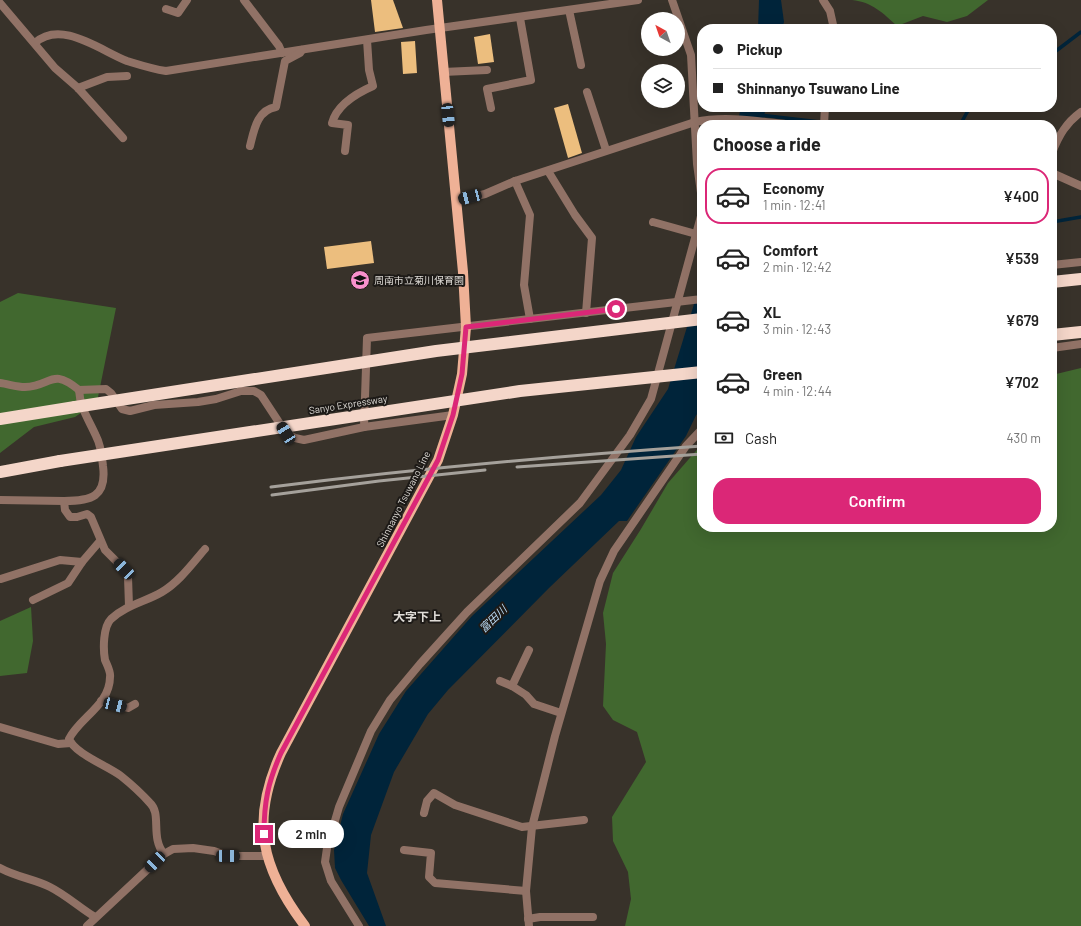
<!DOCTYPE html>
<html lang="en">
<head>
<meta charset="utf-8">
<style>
  body { margin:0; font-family:Barlow,"Noto Sans JP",sans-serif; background:#f2f2f2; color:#222; height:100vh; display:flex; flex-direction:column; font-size:15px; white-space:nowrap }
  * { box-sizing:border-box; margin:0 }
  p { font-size:13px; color:#767676 }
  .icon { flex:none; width:22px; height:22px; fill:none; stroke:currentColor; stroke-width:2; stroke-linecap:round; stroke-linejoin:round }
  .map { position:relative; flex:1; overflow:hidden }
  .sheet { position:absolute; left:697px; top:120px; width:360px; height:412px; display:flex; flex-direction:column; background:#fff; border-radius:16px; box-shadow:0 4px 16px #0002 }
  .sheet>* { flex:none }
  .top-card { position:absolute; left:697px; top:24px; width:360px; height:88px; border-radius:16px; box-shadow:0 4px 16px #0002; display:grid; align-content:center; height:88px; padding:0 16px; background:#fff }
  .needle { width:26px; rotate:320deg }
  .tools { position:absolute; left:641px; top:12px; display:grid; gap:8px }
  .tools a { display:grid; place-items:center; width:44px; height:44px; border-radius:50%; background:#fff; box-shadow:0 4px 16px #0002; font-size:20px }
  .end { position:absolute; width:18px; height:18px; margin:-9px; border:5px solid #db2777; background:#fff; box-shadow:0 0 0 2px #fff }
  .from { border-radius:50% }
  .bubble { position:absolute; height:28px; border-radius:14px; background:#fff; box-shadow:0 4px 16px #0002; font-size:13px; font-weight:600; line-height:28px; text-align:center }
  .car { position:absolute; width:12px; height:24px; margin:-12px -6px; border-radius:5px; box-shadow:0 0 3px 1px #0007; background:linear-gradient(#222 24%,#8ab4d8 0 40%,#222 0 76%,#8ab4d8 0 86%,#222 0) }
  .top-card b { display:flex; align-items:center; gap:14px; height:38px; font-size:15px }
  .top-card b+b { border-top:1px solid #e0e0e0 }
  .top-card i { width:10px; height:10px; background:#222 }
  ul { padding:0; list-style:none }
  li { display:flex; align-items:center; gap:12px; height:56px; margin:0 8px 6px; padding:0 8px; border:2px solid transparent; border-radius:16px }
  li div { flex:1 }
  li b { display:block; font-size:15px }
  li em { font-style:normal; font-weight:600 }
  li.active { border-color:#db2777 }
  li>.icon { width:36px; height:36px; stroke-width:1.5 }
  h2 { padding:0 16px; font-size:18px; line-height:48px }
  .pay { display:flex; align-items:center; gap:10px; height:44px; padding:0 16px; font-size:15px }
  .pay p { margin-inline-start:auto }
  .primary-button { display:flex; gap:8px; margin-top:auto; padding:8px 16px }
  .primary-button a { flex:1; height:46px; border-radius:16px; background:#db2777; color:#fff; font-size:16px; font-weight:600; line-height:46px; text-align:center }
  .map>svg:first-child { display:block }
  .forest { fill:#41682f }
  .water { fill:#00243a }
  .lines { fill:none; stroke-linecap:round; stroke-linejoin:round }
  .stream { stroke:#00243a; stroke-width:3.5 }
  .building { fill:#ecbe7e }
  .street { stroke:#917266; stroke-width:8 }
  .primary { stroke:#efb196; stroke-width:10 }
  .highway { stroke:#f4d6c9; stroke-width:12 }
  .rail { stroke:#a5a19b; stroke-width:3 }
  .highway-bridge { stroke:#f4d6c9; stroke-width:12 }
  .route { stroke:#db2777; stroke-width:5 }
  .labels { text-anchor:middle; stroke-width:4; stroke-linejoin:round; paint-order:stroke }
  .poi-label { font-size:10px; fill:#dfdcd7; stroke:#1d1a17; text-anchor:start }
  .street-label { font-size:10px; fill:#dfdcd7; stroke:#1d1a17 }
  .water-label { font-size:11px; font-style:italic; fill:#badbf5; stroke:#1d1a17 }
  .quarter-label { font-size:12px; font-weight:bold; fill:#dfdcd7; stroke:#1d1a17 }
</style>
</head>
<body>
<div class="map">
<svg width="1081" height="926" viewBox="0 0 1081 926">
  <rect width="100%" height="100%" fill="#38322a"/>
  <!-- forest -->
  <g class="forest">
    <path d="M852 0H988L967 16 947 22 923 16 897 26C883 13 872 2 852 0Z"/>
    <polygon points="18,293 116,308 97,402 75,417 34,427 0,453 0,302"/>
    <polygon points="1081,368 1081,926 625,926 631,899 628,872 613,841 612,817 646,762 637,732 613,720 603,706 606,644 603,613 613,573 641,529 668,483 702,444 702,527 1052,527 1052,375"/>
    <polygon points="31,607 33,641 27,673 0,676 0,621"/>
  </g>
  <!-- water -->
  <g class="water">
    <polygon points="759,0 781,0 784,22 782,29 758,29"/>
    <polygon points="741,107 766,107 762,125 737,125"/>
    <polygon points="702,278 702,403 686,436 627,521 619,521 549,588 448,690 428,714 394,772 371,835 367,873 386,926 369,926 341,880 335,868 334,850 343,814 379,734 406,691 472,616 601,495 621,470 636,437 668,389"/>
  </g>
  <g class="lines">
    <!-- stream -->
    <g class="stream">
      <polyline points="1052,54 1081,32"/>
      <polyline points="760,115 846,125"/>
      <polyline points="960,125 970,107"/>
      <polyline points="1052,222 1081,217"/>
      <polyline points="694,412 702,414"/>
    </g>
  </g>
  <!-- building -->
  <g class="building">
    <polygon points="371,0 393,0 403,28 375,32"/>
    <polygon points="490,34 494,62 478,64 474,37"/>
    <polygon points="415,41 417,73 403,74 401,42"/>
    <polygon points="568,104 582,153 568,158 554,108"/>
    <polygon points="371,241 374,263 327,269 324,247"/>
  </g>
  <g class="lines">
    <!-- street -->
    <g class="street">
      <polyline points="244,0 279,46 282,53"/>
      <polyline points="823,0 830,11 834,29"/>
      <polyline points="0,3 55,68 78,88 123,138"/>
      <polyline points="166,9 178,13 187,0"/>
      <polyline points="569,10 581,65"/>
      <path d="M35 43C61 19 101 51 127 61 140 65 152 69 166 71L426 30 638 0"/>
      <polyline points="443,72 487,70"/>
      <polyline points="78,88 107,77 127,76"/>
      <polyline points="587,92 606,150"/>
      <polyline points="491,108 487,89 531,80 520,18"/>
      <polyline points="824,125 825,107"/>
      <path d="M250 146C254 130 257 110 276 107L285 61 300 53 302 50"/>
      <path d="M345 151 348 125 332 123C337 105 357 93 373 86L369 70 367 40"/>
      <path d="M1052 153C1059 135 1066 123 1081 112"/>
      <polyline points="548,171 575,215 592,238 586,313"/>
      <polyline points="1052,173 1081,186"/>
      <polyline points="515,181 530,215 524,285 530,319"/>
      <path d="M456 201 485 194 515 181 695 122C726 115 762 122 794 125"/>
      <polyline points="653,222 696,234"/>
      <polyline points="1052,265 1081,262"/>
      <polyline points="1052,348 1081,344"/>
      <path d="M0 383C8 384 17 387 25 387 52 386 51 367 79 390 80 408 89 420 96 436 101 445 102 456 103 466 107 497 91 501 64 501L65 510 70 517H77L87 514 91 517 105 550 124 569 128 577 129 606"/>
      <polyline points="79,390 106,389 111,393 122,409 130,411 154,405 198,402 216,399 241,391 254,391 261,395 286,433 295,438 304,440 364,427 367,338 702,299"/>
      <polyline points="364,427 453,415"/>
      <polyline points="0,500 64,501"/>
      <polyline points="1,579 60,560 82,562"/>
      <polyline points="33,600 68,583 82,562 100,541"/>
      <polyline points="500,681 512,686 529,650"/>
      <polyline points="512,686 526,695 534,704 561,713"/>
      <polyline points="101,701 128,708 135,704"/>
      <polyline points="0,727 58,744 71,743"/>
      <polyline points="424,813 427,801 434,793 455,805 522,827 584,820"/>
      <polyline points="404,850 431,853 429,877 435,883 526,891"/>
      <path d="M164 854C150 837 162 814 150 803 141 793 131 784 121 776 108 766 75 754 69 739 79 718 110 705 110 677 111 672 107 665 105 660 103 649 103 627 111 619 126 605 145 602 162 592 179 582 192 564 205 549"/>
      <path d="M0 868C16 877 34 879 50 887 66 895 80 908 95 917"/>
      <polyline points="528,919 540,917 593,917"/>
      <polyline points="87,926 164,854 173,849 193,848 214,851 228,856 267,856"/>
      <polyline points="359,926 331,881 325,862 327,848 339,807 371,731 390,700 420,664 467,612 580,503 630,435 651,399 701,216 702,200 697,164 691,55 672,0"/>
      <polyline points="529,926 526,891 532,827 555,736 600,581 614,551 686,446 702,429"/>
    </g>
    <!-- primary -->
    <path class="primary" d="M305 926C261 868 250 821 281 753L438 460 453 415 462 374 466 327 463 272 437 0"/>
    <!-- highway -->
    <g class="highway">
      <polyline points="1052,282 1081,279"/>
      <polyline points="1052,335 1081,332"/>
      <polyline points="0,419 75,407"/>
      <polyline points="0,472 60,461"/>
    </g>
    <!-- rail -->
    <g class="rail">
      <polyline points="517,467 702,454"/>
      <path d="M271 487C414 469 558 456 702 446"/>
      <polyline points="272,495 379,481 485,470"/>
    </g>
    <!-- highway-bridge -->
    <g class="highway-bridge">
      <polyline points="75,407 436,351 702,319"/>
      <polyline points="60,461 520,391 702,372"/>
    </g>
  </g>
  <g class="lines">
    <!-- route -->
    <path class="route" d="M264 834C264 802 268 782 281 753L438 460 453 415 462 374 466 327 616 309"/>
  </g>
  <!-- icons -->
  <defs>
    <g id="school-disc" transform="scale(1)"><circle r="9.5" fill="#f890cc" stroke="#1d1a17"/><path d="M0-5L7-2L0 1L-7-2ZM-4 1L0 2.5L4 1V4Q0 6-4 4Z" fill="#111"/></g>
  </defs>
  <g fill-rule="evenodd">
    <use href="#school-disc" x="360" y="280"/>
  </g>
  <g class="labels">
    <!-- poi labels -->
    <g class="poi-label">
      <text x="374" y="284">周南市立菊川保育園</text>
    </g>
    <!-- street labels -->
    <g class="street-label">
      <text transform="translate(348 404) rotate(-9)" y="4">Sanyo Expressway</text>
      <text transform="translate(403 499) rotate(-63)" y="4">Shinnanyo Tsuwano Line</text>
    </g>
    <!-- water labels -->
    <g class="water-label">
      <text transform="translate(493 619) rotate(-44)" y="4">富田川</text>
    </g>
    <!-- quarter labels -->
    <g class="quarter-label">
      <text x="417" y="621">大字下上</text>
    </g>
  </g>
</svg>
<div class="tools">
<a><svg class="needle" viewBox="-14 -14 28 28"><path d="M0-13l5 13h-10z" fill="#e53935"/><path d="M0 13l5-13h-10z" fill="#767676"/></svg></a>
<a><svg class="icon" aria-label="layers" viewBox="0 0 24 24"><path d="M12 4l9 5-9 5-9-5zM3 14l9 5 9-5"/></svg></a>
</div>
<i class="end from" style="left:616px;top:309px"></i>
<i class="end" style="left:264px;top:834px"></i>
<div class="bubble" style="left:278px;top:820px;width:66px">2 min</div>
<i class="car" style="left:448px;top:115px;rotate:174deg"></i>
<i class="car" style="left:470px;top:197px;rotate:256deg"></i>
<i class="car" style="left:286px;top:433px;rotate:327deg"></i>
<i class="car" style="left:124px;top:569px;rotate:316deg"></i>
<i class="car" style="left:115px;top:705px;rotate:104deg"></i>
<i class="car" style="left:228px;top:856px;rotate:91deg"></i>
<i class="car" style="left:155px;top:862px;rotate:225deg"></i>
<div class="top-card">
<b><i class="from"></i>Pickup</b>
<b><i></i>Shinnanyo Tsuwano Line</b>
</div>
<section class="sheet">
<h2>Choose a ride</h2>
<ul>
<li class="active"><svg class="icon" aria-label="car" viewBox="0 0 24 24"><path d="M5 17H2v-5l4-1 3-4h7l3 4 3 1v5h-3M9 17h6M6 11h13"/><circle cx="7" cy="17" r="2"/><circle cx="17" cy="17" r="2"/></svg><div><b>Economy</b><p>1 min · 12:41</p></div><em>¥400</em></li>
<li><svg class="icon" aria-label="car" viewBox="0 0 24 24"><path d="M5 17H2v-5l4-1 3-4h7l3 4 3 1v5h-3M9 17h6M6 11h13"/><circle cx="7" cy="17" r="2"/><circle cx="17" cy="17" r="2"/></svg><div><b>Comfort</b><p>2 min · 12:42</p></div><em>¥539</em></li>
<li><svg class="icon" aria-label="car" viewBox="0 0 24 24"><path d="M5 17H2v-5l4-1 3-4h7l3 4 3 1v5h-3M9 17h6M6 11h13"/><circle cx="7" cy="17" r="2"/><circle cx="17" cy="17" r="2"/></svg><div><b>XL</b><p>3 min · 12:43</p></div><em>¥679</em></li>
<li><svg class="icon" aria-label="car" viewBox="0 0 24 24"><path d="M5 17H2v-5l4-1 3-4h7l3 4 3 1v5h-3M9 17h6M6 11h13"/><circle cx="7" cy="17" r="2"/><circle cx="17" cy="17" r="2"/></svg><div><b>Green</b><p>4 min · 12:44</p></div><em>¥702</em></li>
</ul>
<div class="pay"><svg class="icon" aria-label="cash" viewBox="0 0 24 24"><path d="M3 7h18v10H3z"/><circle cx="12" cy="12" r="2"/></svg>Cash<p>430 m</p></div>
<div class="primary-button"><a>Confirm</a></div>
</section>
</div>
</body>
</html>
